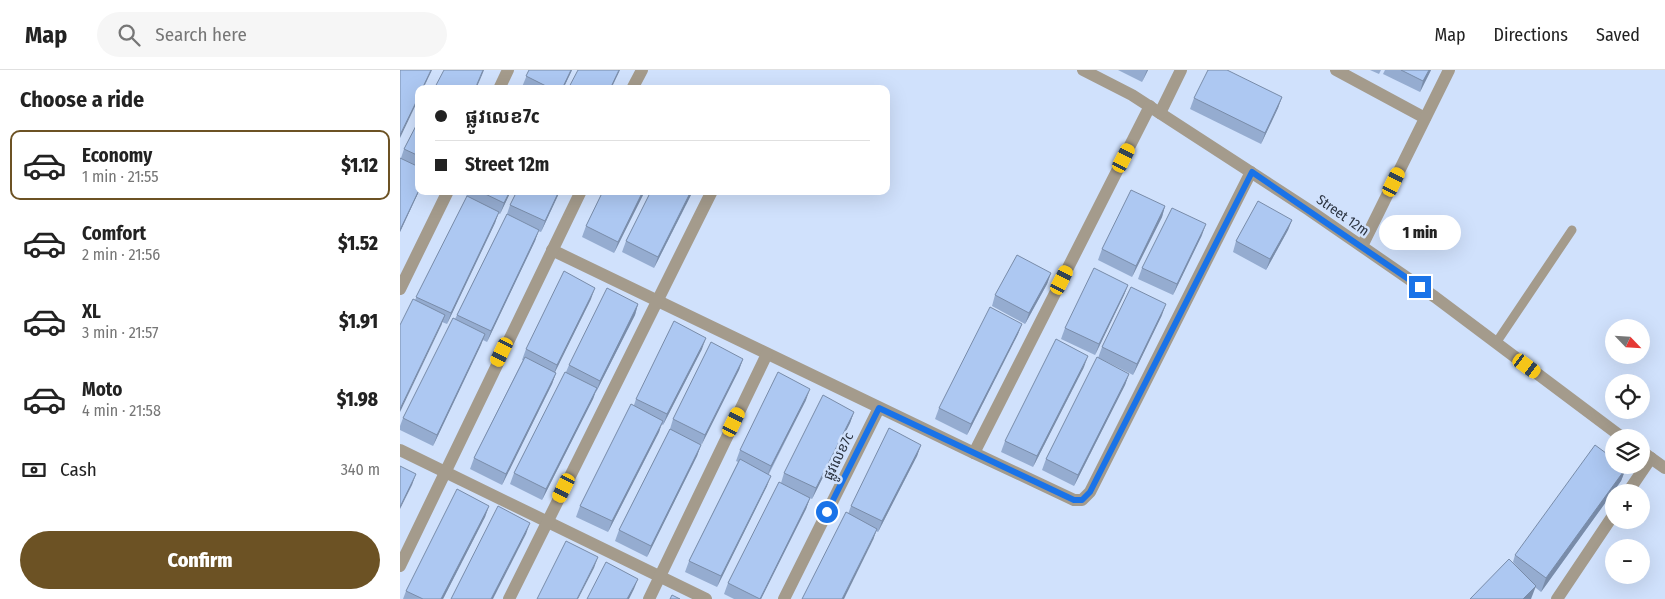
<!DOCTYPE html>
<html lang="en">
<head>
<meta charset="utf-8">
<style>
  body { margin:0; font-family:"Fira Sans Condensed","Noto Sans Khmer",sans-serif; background:#f6f6f6; color:#222; height:100vh; display:flex; flex-direction:column; font-size:19px; white-space:nowrap }
  * { box-sizing:border-box; margin:0 }
  p { font-size:16px; color:#767676 }
  .icon { flex:none; width:28px; height:28px; fill:none; stroke:currentColor; stroke-width:2; stroke-linecap:round; stroke-linejoin:round }
  .map { position:relative; flex:1; overflow:hidden }
  .drawer { display:flex; flex-direction:column; background:#fff; width:400px }
  .drawer>* { flex:none }
  .banner { position:absolute; left:15px; top:15px; width:475px; height:110px; border-radius:10px; box-shadow:0 5px 20px #0002; display:grid; align-content:center; height:110px; padding:0 20px; background:#fff }
  .needle { width:32px; rotate:115deg }
  .buttons { position:absolute; left:1205px; top:249px; display:grid; gap:10px }
  .buttons a { display:grid; place-items:center; width:45px; height:45px; border-radius:50%; background:#fff; box-shadow:0 5px 20px #0002; font-size:25px }
  .end { position:absolute; width:22px; height:22px; margin:-11px; border:6px solid #1a73e8; background:#fff; box-shadow:0 0 0 2px #fff }
  .from { border-radius:50% }
  .bubble { position:absolute; height:35px; border-radius:18px; background:#fff; box-shadow:0 5px 20px #0002; font-size:16px; font-weight:800; line-height:35px; text-align:center }
  .car { position:absolute; width:15px; height:30px; margin:-15px -8px; border-radius:6px; box-shadow:0 0 4px 1px #0007; background:linear-gradient(#f5c518 24%,#345 0 40%,#f5c518 0 76%,#345 0 86%,#f5c518 0) }
  .banner b { display:flex; align-items:center; gap:18px; height:48px; font-size:19px }
  .banner b+b { border-top:1px solid #e0e0e0 }
  .banner i { width:12px; height:12px; background:#222 }
  ul { padding:0; list-style:none }
  li { display:flex; align-items:center; gap:15px; height:70px; margin:0 10px 8px; padding:0 10px; border:2px solid transparent; border-radius:10px }
  li div { flex:1 }
  li b { display:block; font-size:19px }
  li em { font-style:normal; font-weight:800 }
  li.selected { border-color:#6c5224 }
  li>.icon { width:45px; height:45px; stroke-width:1.5 }
  h2 { padding:0 20px; font-size:22px; line-height:60px }
  .pay { display:flex; align-items:center; gap:12px; height:55px; padding:0 20px; font-size:19px }
  .pay p { margin-inline-start:auto }
  .button { display:flex; gap:10px; margin-top:auto; padding:10px 20px }
  .button a { flex:1; height:58px; border-radius:30px; background:#6c5224; color:#fff; font-size:20px; font-weight:800; line-height:58px; text-align:center }
  header { display:flex; align-items:center; gap:30px; box-sizing:border-box; height:70px; padding:0 25px; background:#fff; border-bottom:1px solid #e0e0e0 }
  header strong { font-size:24px }
  nav { display:flex; gap:28px; margin-inline-start:auto; font-size:18px }
  .search { width:350px; height:45px; background:#f6f6f6; display:flex; align-items:center; gap:12px; box-sizing:border-box; padding:0 18px; border-radius:28px; color:#767676; font-size:19px }
  main { display:flex; flex:1; min-height:0 }
  .map>svg:first-child { display:block }
  .lines { fill:none; stroke-linecap:round; stroke-linejoin:round }
  .service { stroke:#a49b8c; stroke-width:9 }
  .minor { stroke:#a49b8c; stroke-width:12 }
  .wall { fill:#95acd0 }
  .shaded-wall { fill:#798ca9 }
  .building { fill:#adc8f2; stroke:#798ca9 }
  .route { stroke:#1a73e8; stroke-width:6 }
  .labels { text-anchor:middle; stroke-width:5; stroke-linejoin:round; paint-order:stroke }
  .street-label { font-size:14px; fill:#2b3340; stroke:#d0e1fc }
</style>
</head>
<body>
<header>
<strong>Map</strong>
<div class="search"><svg class="icon" aria-label="search" viewBox="0 0 24 24"><circle cx="10" cy="10" r="6"/><path d="M15 15l6 6"/></svg>Search here</div>
<nav><a>Map</a><a>Directions</a><a>Saved</a></nav>
</header>
<main>
<section class="drawer">
<h2>Choose a ride</h2>
<ul>
<li class="selected"><svg class="icon" aria-label="car" viewBox="0 0 24 24"><path d="M5 17H2v-5l4-1 3-4h7l3 4 3 1v5h-3M9 17h6M6 11h13"/><circle cx="7" cy="17" r="2"/><circle cx="17" cy="17" r="2"/></svg><div><b>Economy</b><p>1 min · 21:55</p></div><em>$1.12</em></li>
<li><svg class="icon" aria-label="car" viewBox="0 0 24 24"><path d="M5 17H2v-5l4-1 3-4h7l3 4 3 1v5h-3M9 17h6M6 11h13"/><circle cx="7" cy="17" r="2"/><circle cx="17" cy="17" r="2"/></svg><div><b>Comfort</b><p>2 min · 21:56</p></div><em>$1.52</em></li>
<li><svg class="icon" aria-label="car" viewBox="0 0 24 24"><path d="M5 17H2v-5l4-1 3-4h7l3 4 3 1v5h-3M9 17h6M6 11h13"/><circle cx="7" cy="17" r="2"/><circle cx="17" cy="17" r="2"/></svg><div><b>XL</b><p>3 min · 21:57</p></div><em>$1.91</em></li>
<li><svg class="icon" aria-label="car" viewBox="0 0 24 24"><path d="M5 17H2v-5l4-1 3-4h7l3 4 3 1v5h-3M9 17h6M6 11h13"/><circle cx="7" cy="17" r="2"/><circle cx="17" cy="17" r="2"/></svg><div><b>Moto</b><p>4 min · 21:58</p></div><em>$1.98</em></li>
</ul>
<div class="pay"><svg class="icon" aria-label="cash" viewBox="0 0 24 24"><path d="M3 7h18v10H3z"/><circle cx="12" cy="12" r="2"/></svg>Cash<p>340 m</p></div>
<div class="button"><a>Confirm</a></div>
</section>
<div class="map">
<svg width="1265" height="529" viewBox="0 0 1265 529">
  <rect width="100%" height="100%" fill="#d0e1fc"/>
  <g class="lines">
    <!-- service -->
    <polyline class="service" points="1096,273 1172,160"/>
    <!-- minor -->
    <g class="minor">
      <polyline points="683,0 732,25 909,140 1035,227 1223,368"/>
      <polyline points="936,0 1025,48"/>
      <polyline points="99,19 108,0"/>
      <polyline points="232,19 242,0"/>
      <polyline points="760,43 781,0"/>
      <polyline points="962,176 1049,0"/>
      <polyline points="152,180 574,383 750,36"/>
      <polyline points="0,219 48,121"/>
      <polyline points="0,380 306,529"/>
      <polyline points="1241,381 1265,398"/>
      <polyline points="574,383 674,430 682,430 690,422 851,102"/>
      <polyline points="1228,422 1251,388"/>
      <polyline points="0,496 181,121"/>
      <polyline points="109,529 312,121"/>
      <polyline points="249,529 367,284"/>
      <polyline points="384,529 479,338"/>
      <polyline points="1157,529 1214,444"/>
    </g>
  </g>
  <!-- wall -->
  <g class="wall">
    <polygon points="129,0 172,0 163,19 125,19 122,17"/>
    <polygon points="718,0 748,0 742,12"/>
    <polygon points="970,0 981,0 979,4"/>
    <polygon points="985,0 1031,0 1020,22 983,4"/>
    <polygon points="882,27 878,38 861,74 790,39 794,28"/>
    <polygon points="19,50 19,121 0,162 0,88 1,88 4,79"/>
    <polygon points="68,121 111,121 100,144 98,143 95,153 47,254 42,252 41,256 15,230 66,128 66,127"/>
    <polygon points="117,121 160,121 141,162 138,161 135,171 87,272 83,270 33,376 0,360 0,356 3,348 55,249 107,144 110,135"/>
    <polygon points="203,121 245,121 214,183 182,167 186,156"/>
    <polygon points="251,121 293,121 254,198 222,182 226,171"/>
    <polygon points="765,136 762,147 732,207 698,190 702,179"/>
    <polygon points="892,150 888,160 866,200 833,182 836,171"/>
    <polygon points="802,165 773,225 738,209 742,198"/>
    <polygon points="651,203 647,214 625,254 592,236 595,225"/>
    <polygon points="728,215 724,225 695,285 661,269 665,258"/>
    <polygon points="191,229 155,302 156,303 152,314 102,415 70,399 74,388 123,290 122,290 126,279"/>
    <polygon points="238,234 235,245 196,322 196,321 193,329 142,430 110,414 114,403 166,302 169,295"/>
    <polygon points="762,245 733,305 699,288 729,304 725,315 674,416 642,400 646,389 698,288 702,277"/>
    <polygon points="622,254 618,264 567,365 535,349 539,338"/>
    <polygon points="302,279 263,355 261,354 259,362 208,462 176,447 180,436 234,335 236,329"/>
    <polygon points="343,289 339,300 301,375 297,386 247,487 215,471 219,460 270,359 273,349"/>
    <polygon points="684,297 633,397 601,382 605,371"/>
    <polygon points="406,330 369,404 367,416 317,517 285,502 289,491 338,392 336,391 340,380"/>
    <polygon points="454,342 450,353 412,429 410,428 406,439 361,529 334,529 324,524 328,513 381,413 384,403"/>
    <polygon points="521,375 517,386 478,462 476,461 473,470 448,444 451,436"/>
    <polygon points="1226,398 1221,411 1141,522 1136,518 1113,492 1115,485"/>
    <polygon points="89,436 85,447 43,529 3,529 6,521"/>
  </g>
  <!-- shaded-wall -->
  <g class="shaded-wall">
    <polygon points="31,0 32,0 23,19 22,19"/>
    <polygon points="83,0 84,0 82,5 76,19 75,19"/>
    <polygon points="171,0 172,0 163,19 162,19"/>
    <polygon points="219,0 220,0 211,19 210,19"/>
    <polygon points="747,0 748,0 742,12"/>
    <polygon points="1029,0 1031,0 1020,22 1023,11"/>
    <polygon points="19,26 19,28 0,68 0,65"/>
    <polygon points="882,27 878,38 861,74 865,63"/>
    <polygon points="19,120 19,121 0,162 0,160"/>
    <polygon points="110,121 111,121 100,144 104,133"/>
    <polygon points="159,121 160,121 141,162 145,151"/>
    <polygon points="243,121 245,121 214,183 218,172"/>
    <polygon points="291,121 293,121 254,198 258,187"/>
    <polygon points="765,136 762,147 732,207 736,196"/>
    <polygon points="99,142 95,153 47,254 51,243"/>
    <polygon points="892,150 888,160 866,200 870,189"/>
    <polygon points="806,154 802,165 773,225 777,214"/>
    <polygon points="139,160 135,171 87,272 91,261"/>
    <polygon points="651,203 647,214 625,254 629,243"/>
    <polygon points="728,215 724,225 695,285 699,274"/>
    <polygon points="195,218 191,229 153,306 157,295"/>
    <polygon points="238,234 235,245 196,322 200,311"/>
    <polygon points="766,234 762,245 733,305 737,294"/>
    <polygon points="45,245 41,256 0,342 0,339"/>
    <polygon points="622,254 618,264 567,365 571,354"/>
    <polygon points="85,264 81,275 33,376 37,365"/>
    <polygon points="306,268 302,279 263,355 267,344"/>
    <polygon points="688,286 684,297 633,397 637,386"/>
    <polygon points="343,289 339,300 301,376 305,365"/>
    <polygon points="156,303 152,314 102,415 106,404"/>
    <polygon points="729,304 725,315 674,416 678,405"/>
    <polygon points="197,318 193,329 142,430 146,419"/>
    <polygon points="410,319 406,330 367,406 371,396"/>
    <polygon points="454,342 450,353 412,429 416,418"/>
    <polygon points="263,351 259,362 208,462 212,451"/>
    <polygon points="301,375 297,386 247,487 251,476"/>
    <polygon points="521,375 517,386 478,462 482,451"/>
    <polygon points="1226,398 1221,411 1141,522 1146,508"/>
    <polygon points="16,404 12,415 0,439 0,437"/>
    <polygon points="371,406 367,416 317,517 321,506"/>
    <polygon points="410,428 406,439 361,529 360,529"/>
    <polygon points="89,436 85,447 43,529 41,529"/>
    <polygon points="130,453 126,464 93,529 91,529"/>
    <polygon points="477,459 473,470 444,529 442,529"/>
    <polygon points="198,487 194,498 178,529 177,529"/>
    <polygon points="238,509 234,519 229,529 227,529"/>
    <polygon points="1136,516 1131,529 1123,529"/>
  </g>
  <!-- building -->
  <g class="building">
    <polygon points="0,0 31,0 22,19 19,19 19,26 0,65"/>
    <polygon points="44,0 83,0 75,19 34,19"/>
    <polygon points="129,0 171,0 162,19 152,19 126,6"/>
    <polygon points="178,0 219,0 210,19 168,19"/>
    <polygon points="808,0 827,0 882,27 865,63 794,28"/>
    <polygon points="1001,0 1029,0 1023,11"/>
    <polygon points="120,16 125,19 119,19"/>
    <polygon points="19,50 19,86 4,79"/>
    <polygon points="0,88 19,97 19,120 0,160"/>
    <polygon points="731,120 765,136 736,196 702,179"/>
    <polygon points="79,121 110,121 104,133"/>
    <polygon points="117,121 159,121 145,151 110,135"/>
    <polygon points="203,121 243,121 218,172 186,156"/>
    <polygon points="251,121 291,121 258,187 226,171"/>
    <polygon points="67,126 99,142 51,243 16,227"/>
    <polygon points="858,131 892,150 870,189 836,171"/>
    <polygon points="772,138 806,154 777,214 742,198"/>
    <polygon points="107,144 139,160 91,261 57,245"/>
    <polygon points="617,185 651,203 629,243 595,225"/>
    <polygon points="694,198 728,215 699,274 665,258"/>
    <polygon points="164,201 195,218 157,295 126,279"/>
    <polygon points="731,217 766,234 737,294 702,277"/>
    <polygon points="207,218 238,234 200,311 169,295"/>
    <polygon points="13,229 45,245 0,339 0,255"/>
    <polygon points="590,237 622,254 571,354 539,338"/>
    <polygon points="53,248 85,264 37,365 3,348"/>
    <polygon points="274,251 306,268 267,344 236,329"/>
    <polygon points="656,269 688,286 637,386 605,371"/>
    <polygon points="311,272 343,289 305,365 273,349"/>
    <polygon points="125,287 156,303 106,404 74,388"/>
    <polygon points="697,287 729,304 678,405 646,389"/>
    <polygon points="165,302 197,318 146,419 114,403"/>
    <polygon points="378,302 410,319 371,396 340,380"/>
    <polygon points="423,325 454,342 416,418 384,403"/>
    <polygon points="231,334 263,351 212,451 180,436"/>
    <polygon points="489,358 521,375 482,451 451,436"/>
    <polygon points="270,359 301,375 251,476 219,460"/>
    <polygon points="1195,375 1214,389 1214,395 1222,395 1226,398 1146,508 1115,485"/>
    <polygon points="340,389 371,406 321,506 289,491"/>
    <polygon points="0,396 16,404 0,437"/>
    <polygon points="379,412 410,428 360,529 328,513"/>
    <polygon points="57,419 89,436 41,529 23,529 6,521"/>
    <polygon points="98,436 130,453 91,529 51,529"/>
    <polygon points="446,442 477,459 442,529 402,529"/>
    <polygon points="166,471 198,487 177,529 137,529"/>
    <polygon points="1109,489 1136,516 1123,529 1070,529"/>
    <polygon points="206,492 238,509 227,529 187,529"/>
    <polygon points="272,525 280,529 270,529"/>
  </g>
  <g class="lines">
    <!-- route -->
    <polyline class="route" points="427,442 479,338 674,430 682,430 690,422 852,102 1020,217"/>
  </g>
  <g class="labels">
    <!-- street labels -->
    <g class="street-label">
      <text transform="translate(943 145) rotate(35)" y="5">Street 12m</text>
      <text transform="translate(438 386) rotate(-64)" y="5">ផ្លូវលេខ7c</text>
    </g>
  </g>
</svg>
<div class="buttons">
<a><svg class="needle" viewBox="-14 -14 28 28"><path d="M0-13l5 13h-10z" fill="#e53935"/><path d="M0 13l5-13h-10z" fill="#767676"/></svg></a>
<a><svg class="icon" aria-label="locate" viewBox="0 0 24 24"><circle cx="12" cy="12" r="6"/><path d="M12 2v4M12 18v4M2 12h4M18 12h4"/></svg></a>
<a><svg class="icon" aria-label="layers" viewBox="0 0 24 24"><path d="M12 4l9 5-9 5-9-5zM3 14l9 5 9-5"/></svg></a>
<a>+</a>
<a>−</a>
</div>
<i class="end from" style="left:427px;top:442px"></i>
<i class="end" style="left:1020px;top:217px"></i>
<div class="bubble" style="left:979px;top:145px;width:82px">1 min</div>
<i class="car" style="left:724px;top:88px;rotate:27deg"></i>
<i class="car" style="left:994px;top:112px;rotate:26deg"></i>
<i class="car" style="left:662px;top:210px;rotate:27deg"></i>
<i class="car" style="left:102px;top:282px;rotate:206deg"></i>
<i class="car" style="left:1127px;top:296px;rotate:126deg"></i>
<i class="car" style="left:334px;top:352px;rotate:26deg"></i>
<i class="car" style="left:164px;top:418px;rotate:206deg"></i>
<div class="banner">
<b><i class="from"></i>ផ្លូវលេខ7c</b>
<b><i></i>Street 12m</b>
</div>
</div>
</main>
</body>
</html>
